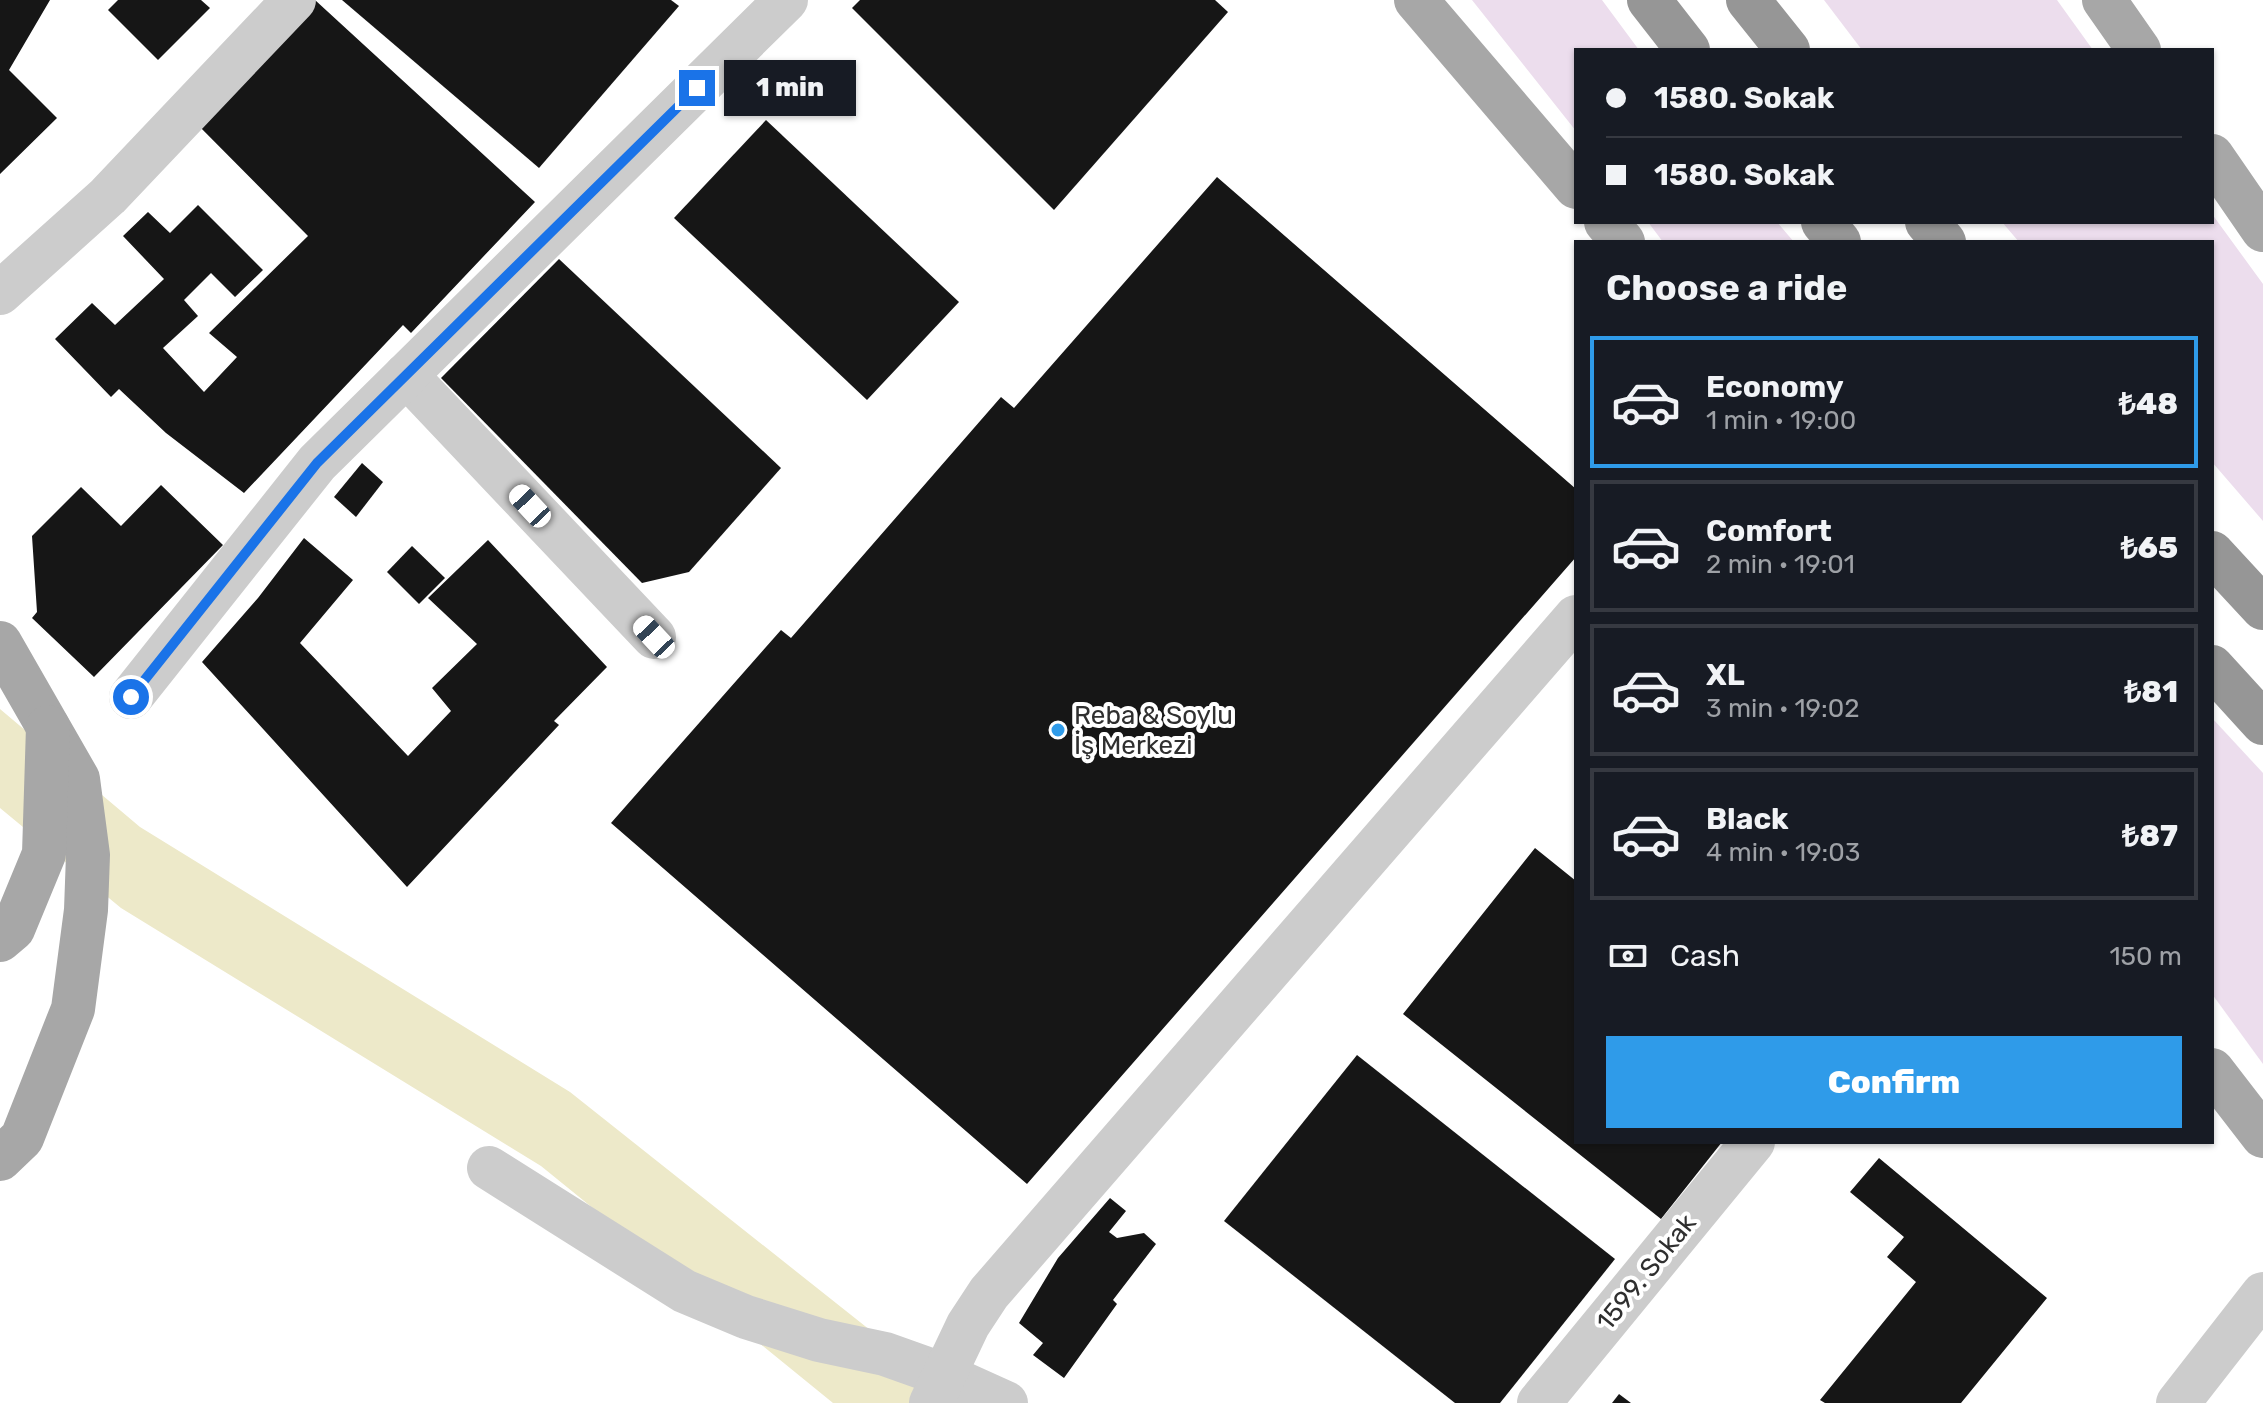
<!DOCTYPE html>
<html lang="en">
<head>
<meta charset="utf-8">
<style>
  body { margin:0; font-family:Rubik,sans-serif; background:#20242c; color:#f1f3f6; height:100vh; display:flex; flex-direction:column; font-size:30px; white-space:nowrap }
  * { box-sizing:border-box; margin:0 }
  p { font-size:26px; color:#9ea1a6 }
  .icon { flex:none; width:44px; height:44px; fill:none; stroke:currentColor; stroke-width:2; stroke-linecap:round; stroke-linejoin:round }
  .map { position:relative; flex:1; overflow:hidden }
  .side { position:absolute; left:1574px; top:240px; width:640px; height:904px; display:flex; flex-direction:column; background:#171b24; border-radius:0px; box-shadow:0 2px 6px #0004 }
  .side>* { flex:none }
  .hud { position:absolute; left:1574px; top:48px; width:640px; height:176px; border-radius:0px; box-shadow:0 2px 6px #0004; display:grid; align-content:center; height:176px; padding:0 32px; background:#171b24 }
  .end { position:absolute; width:36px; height:36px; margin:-18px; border:10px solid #1a73e8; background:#fff; box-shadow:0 0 0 4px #fff }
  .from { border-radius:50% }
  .bubble { position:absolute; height:56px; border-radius:0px; background:#171b24; box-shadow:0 2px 6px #0004; font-size:26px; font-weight:800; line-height:56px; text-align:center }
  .car { position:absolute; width:24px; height:48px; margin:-24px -12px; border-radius:10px; box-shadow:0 0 6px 2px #0007; background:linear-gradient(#fff 24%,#345 0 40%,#fff 0 76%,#345 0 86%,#fff 0) }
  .hud b { display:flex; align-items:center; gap:28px; height:76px; font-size:30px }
  .hud b+b { border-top:2px solid #363941 }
  .hud i { width:20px; height:20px; background:#f1f3f6 }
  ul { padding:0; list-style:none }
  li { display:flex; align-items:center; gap:24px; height:132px; margin:0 16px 12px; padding:0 16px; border:4px solid #363941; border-radius:0px }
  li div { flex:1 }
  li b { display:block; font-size:30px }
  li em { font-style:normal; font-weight:800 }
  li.current { border-color:#2f9be9 }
  li>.icon { width:72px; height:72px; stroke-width:1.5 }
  h2 { padding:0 32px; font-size:36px; line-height:96px }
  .pay { display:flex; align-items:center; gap:20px; height:88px; padding:0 32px; font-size:30px }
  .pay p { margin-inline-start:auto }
  .button { display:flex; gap:16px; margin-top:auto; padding:16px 32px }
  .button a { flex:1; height:92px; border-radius:0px; background:#2f9be9; color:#fff; font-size:32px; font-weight:800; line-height:92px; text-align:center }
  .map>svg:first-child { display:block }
  .green { fill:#ecdded }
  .water { fill:#ede9c9 }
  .building { fill:#161616 }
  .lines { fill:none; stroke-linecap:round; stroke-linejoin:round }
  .minor { stroke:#ccc; stroke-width:44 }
  .major { stroke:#a7a7a7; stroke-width:44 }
  .highway { stroke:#969696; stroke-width:44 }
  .route { stroke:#1a73e8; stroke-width:10 }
  .poi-dot { fill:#2f9be9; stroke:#fff; stroke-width:3 }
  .labels { text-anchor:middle; stroke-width:8; stroke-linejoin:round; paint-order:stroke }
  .poi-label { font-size:26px; fill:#2f2f2f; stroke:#fff; text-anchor:start }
  .street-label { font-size:26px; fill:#2f2f2f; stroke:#fff }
</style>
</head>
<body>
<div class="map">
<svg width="2263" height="1403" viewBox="0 0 2263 1403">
  <rect width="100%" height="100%" fill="#fff"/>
  <!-- green -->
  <g class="green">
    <polygon points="1472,0 1602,0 1639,50 1576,50 1576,131"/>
    <polygon points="1824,0 2057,0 2093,50 1862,50"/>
    <polygon points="2212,214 2263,284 2263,521 2212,462 2212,242 2019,242 2002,222 2212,222"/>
    <polygon points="1648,222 1777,222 1794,242 1663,242"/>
    <polygon points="2212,718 2263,773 2263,1064 2212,994"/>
  </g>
  <!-- water -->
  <polygon class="water" points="0,709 140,827 570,1092 962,1403 833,1403 541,1166 121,908 0,808"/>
  <!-- building -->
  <g class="building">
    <polygon points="0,0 50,0 9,70 57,118 0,174"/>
    <polygon points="118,0 201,0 210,8 158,60 108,10"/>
    <polygon points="315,0 535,202 411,333 403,325 244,493 166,433 119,389 111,397 55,339 92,303 115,325 164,279 123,236 148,212 170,233 198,205 263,270 235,297 211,273 184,300 198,316 163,348 204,392 237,357 209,333 308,236 192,119"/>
    <polygon points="342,0 671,0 679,6 539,168"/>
    <polygon points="860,0 1215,0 1228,12 1054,210 852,8"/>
    <polygon points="766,120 959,302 867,400 674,218"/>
    <polygon points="1217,177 1576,489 1576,557 1027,1184 611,823 781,630 791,638 1001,397 1014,408"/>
    <polygon points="559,259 781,468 689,572 642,583 441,378"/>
    <polygon points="362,463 383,482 356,517 334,497"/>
    <polygon points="161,485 223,545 94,677 32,618 37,612 32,536 81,487 121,526"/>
    <polygon points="304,538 353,580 300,643 408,756 451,711 432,688 477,644 428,598 488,540 607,667 554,721 559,725 407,887 202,662 258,598"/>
    <polygon points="412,546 445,578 419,604 387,572"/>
    <polygon points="1535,848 1576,881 1576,1142 1722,1142 1661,1219 1403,1014"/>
    <polygon points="1357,1055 1615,1259 1500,1403 1455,1403 1224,1221"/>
    <polygon points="1879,1158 2047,1298 1961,1403 1825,1403 1820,1400 1916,1282 1887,1257 1904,1237 1850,1192"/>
    <polygon points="1110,1198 1126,1211 1109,1232 1117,1238 1144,1233 1156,1244 1113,1300 1117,1304 1064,1378 1033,1355 1043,1343 1019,1323 1058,1258"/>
    <polygon points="1619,1394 1631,1403 1612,1403"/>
  </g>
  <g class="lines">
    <!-- minor -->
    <g class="minor">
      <polyline points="0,293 108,196 294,0"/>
      <polyline points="406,375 654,637"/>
      <polyline points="131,697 317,463 786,0"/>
      <polyline points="489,1168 684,1291 746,1317 819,1340 885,1354 944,1375 1006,1403"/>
      <polyline points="931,1403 968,1325 989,1293 1576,617"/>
      <polyline points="1539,1403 1753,1142"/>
      <polyline points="2178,1403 2263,1294"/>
    </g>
    <!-- major -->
    <g class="major">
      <polyline points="1416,0 1576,187"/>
      <polyline points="2104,0 2139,50"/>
      <polyline points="2212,156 2263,230"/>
      <polyline points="1606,222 1623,242"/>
      <polyline points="0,643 78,779 88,855 86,910 73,1009 22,1138 0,1159"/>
      <polyline points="0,940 13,929 44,854 48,727"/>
      <polyline points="2212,1070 2263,1136"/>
    </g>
    <!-- highway -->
    <g class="highway">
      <polyline points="1649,0 1688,50"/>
      <polyline points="1748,0 1788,50"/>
      <polyline points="1823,222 1839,242"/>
      <polyline points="1927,222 1944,242"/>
      <polyline points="2212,553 2263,608"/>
      <polyline points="2212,667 2263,723"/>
    </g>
  </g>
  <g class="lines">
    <!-- route -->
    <polyline class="route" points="131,697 317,463 697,88"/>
  </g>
  <!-- markers -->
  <circle class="poi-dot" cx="1058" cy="730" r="8"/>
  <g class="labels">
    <!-- poi labels -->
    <g class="poi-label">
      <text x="1074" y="724">Reba &amp; Soylu<tspan x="1074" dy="30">İş Merkezi</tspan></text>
    </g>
    <!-- street labels -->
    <g class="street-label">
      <text transform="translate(1646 1272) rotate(-51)" y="9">1599. Sokak</text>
    </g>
  </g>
</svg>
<i class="end from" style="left:131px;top:697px"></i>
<i class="end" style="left:697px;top:88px"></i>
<div class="bubble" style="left:724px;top:60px;width:132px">1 min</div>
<i class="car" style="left:530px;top:506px;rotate:317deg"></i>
<i class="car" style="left:654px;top:637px;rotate:317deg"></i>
<div class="hud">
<b><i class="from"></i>1580. Sokak</b>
<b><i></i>1580. Sokak</b>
</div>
<section class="side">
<h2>Choose a ride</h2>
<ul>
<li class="current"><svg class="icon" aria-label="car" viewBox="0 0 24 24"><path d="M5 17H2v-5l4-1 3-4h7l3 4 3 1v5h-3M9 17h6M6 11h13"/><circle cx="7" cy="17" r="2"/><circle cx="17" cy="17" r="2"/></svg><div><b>Economy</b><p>1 min · 19:00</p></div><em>₺48</em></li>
<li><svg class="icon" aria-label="car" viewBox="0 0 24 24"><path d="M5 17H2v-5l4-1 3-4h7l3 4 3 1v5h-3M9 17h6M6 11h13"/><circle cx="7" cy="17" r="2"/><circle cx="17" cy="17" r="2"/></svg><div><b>Comfort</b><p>2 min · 19:01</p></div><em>₺65</em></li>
<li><svg class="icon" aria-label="car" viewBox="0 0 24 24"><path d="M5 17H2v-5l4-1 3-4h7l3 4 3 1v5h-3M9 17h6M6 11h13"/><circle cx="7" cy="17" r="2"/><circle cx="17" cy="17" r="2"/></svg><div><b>XL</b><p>3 min · 19:02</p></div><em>₺81</em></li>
<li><svg class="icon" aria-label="car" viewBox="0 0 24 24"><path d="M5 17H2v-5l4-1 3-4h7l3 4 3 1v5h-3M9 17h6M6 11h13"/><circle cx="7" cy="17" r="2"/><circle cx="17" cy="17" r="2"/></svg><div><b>Black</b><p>4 min · 19:03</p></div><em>₺87</em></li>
</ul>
<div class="pay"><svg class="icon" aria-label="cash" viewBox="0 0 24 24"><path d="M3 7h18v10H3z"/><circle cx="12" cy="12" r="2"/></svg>Cash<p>150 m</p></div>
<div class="button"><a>Confirm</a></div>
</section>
</div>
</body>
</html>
